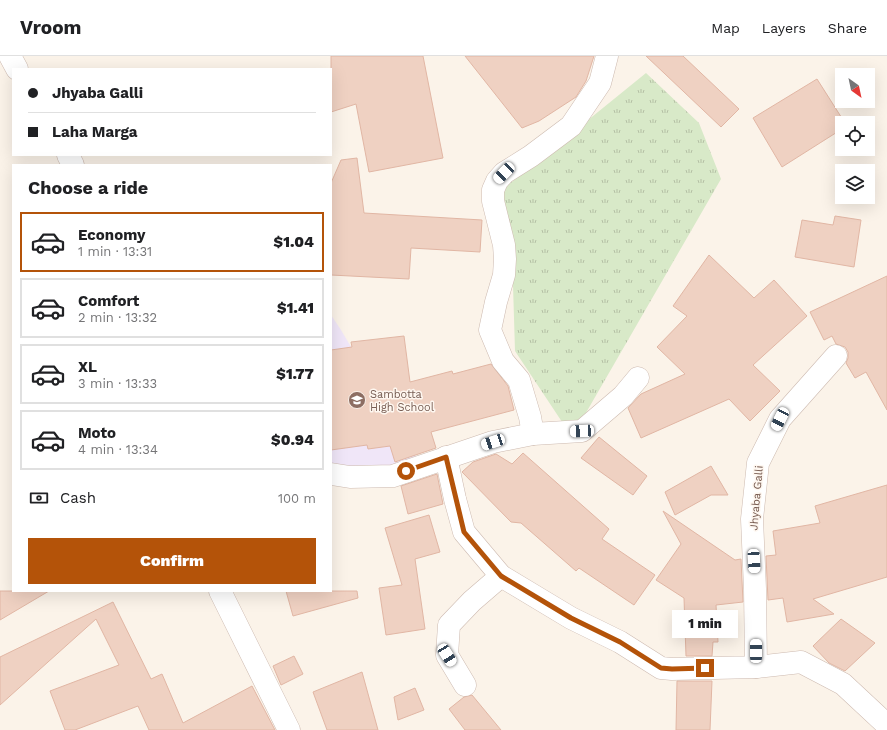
<!DOCTYPE html>
<html lang="en">
<head>
<meta charset="utf-8">
<style>
  body { margin:0; font-family:"Work Sans",sans-serif; background:#f6f6f6; color:#202124; height:100vh; display:flex; flex-direction:column; font-size:15px; white-space:nowrap }
  * { box-sizing:border-box; margin:0 }
  p { font-size:13px; color:#757577 }
  .icon { flex:none; width:22px; height:22px; fill:none; stroke:currentColor; stroke-width:2; stroke-linecap:round; stroke-linejoin:round }
  .map { position:relative; flex:1; overflow:hidden }
  .details { position:absolute; left:12px; top:108px; width:320px; height:428px; display:flex; flex-direction:column; background:#fff; border-radius:0px; box-shadow:0 4px 16px #0002 }
  .details>* { flex:none }
  .hud { position:absolute; left:12px; top:12px; width:320px; height:88px; border-radius:0px; box-shadow:0 4px 16px #0002; display:grid; align-content:center; height:88px; padding:0 16px; background:#fff }
  .needle { width:26px; rotate:147deg }
  .controls { position:absolute; left:835px; top:12px; display:grid; gap:8px }
  .controls a { display:grid; place-items:center; width:40px; height:40px; border-radius:0px; background:#fff; box-shadow:0 4px 16px #0002; font-size:20px }
  .end { position:absolute; width:18px; height:18px; margin:-9px; border:5px solid #b45309; background:#fff; box-shadow:0 0 0 2px #fff }
  .from { border-radius:50% }
  .bubble { position:absolute; height:28px; border-radius:0px; background:#fff; box-shadow:0 4px 16px #0002; font-size:13px; font-weight:800; line-height:28px; text-align:center }
  .car { position:absolute; width:12px; height:24px; margin:-12px -6px; border-radius:5px; box-shadow:0 0 3px 1px #0007; background:linear-gradient(#fff 24%,#345 0 40%,#fff 0 76%,#345 0 86%,#fff 0) }
  .hud b { display:flex; align-items:center; gap:14px; height:38px; font-size:15px }
  .hud b+b { border-top:1px solid #e0e0e0 }
  .hud i { width:10px; height:10px; background:#202124 }
  ul { padding:0; list-style:none }
  li { display:flex; align-items:center; gap:12px; height:60px; margin:0 8px 6px; padding:0 8px; border:2px solid #e0e0e0; border-radius:0px }
  li div { flex:1 }
  li b { display:block; font-size:15px }
  li em { font-style:normal; font-weight:800 }
  li.selected { border-color:#b45309 }
  li>.icon { width:36px; height:36px; stroke-width:1.5 }
  h2 { padding:0 16px; font-size:18px; line-height:48px }
  .pay { display:flex; align-items:center; gap:10px; height:44px; padding:0 16px; font-size:15px }
  .pay p { margin-inline-start:auto }
  .button { display:flex; gap:8px; margin-top:auto; padding:8px 16px }
  .button a { flex:1; height:46px; border-radius:0px; background:#b45309; color:#fff; font-size:16px; font-weight:800; line-height:46px; text-align:center }
  header { display:flex; align-items:center; gap:24px; box-sizing:border-box; height:56px; padding:0 20px; background:#fff; border-bottom:1px solid #e0e0e0 }
  header strong { font-size:19px }
  nav { display:flex; gap:22px; margin-inline-start:auto; font-size:14px }
  .map>svg:first-child { display:block }
  .education { fill:#f0e6f8 }
  .park { fill:url(#park-tufts) }
  .building { fill:#efd1c2; stroke:#e1b6a4 }
  .lines { fill:none; stroke-linecap:round; stroke-linejoin:round }
  .street-casing { stroke:#cdbab0; stroke-width:23 }
  .street { stroke:#fff; stroke-width:22 }
  .route { stroke:#b45309; stroke-width:5 }
  .labels { text-anchor:middle; stroke-width:3; stroke-linejoin:round; paint-order:stroke }
  .education-label { font-size:11px; fill:#785e54; stroke:#fef7f0; text-anchor:start }
  .street-label { font-size:11px; fill:#75594e; stroke:#fef7f0 }
</style>
</head>
<body>
<header>
<strong>Vroom</strong>
<nav><a>Map</a><a>Layers</a><a>Share</a></nav>
</header>
<div class="map">
<svg width="887" height="674" viewBox="0 0 887 674">
  <defs>
    <pattern id="park-tufts" width="24" height="20" patternUnits="userSpaceOnUse"><rect width="24" height="20" fill="#d8e9c8"/><path d="M3 7l-1-3M5 7V3M7 7l1-3M15 17l-1-3M17 17v-4M19 17l1-3" fill="none" stroke="#b4c0a5"/></pattern>
  </defs>
  <rect width="100%" height="100%" fill="#fbf3e9"/>
  <!-- education -->
  <polygon class="education" points="331,259 341,274 424,414 331,421"/>
  <!-- park -->
  <polygon class="park" points="646,17 699,67 721,123 572,381 515,295 513,229 503,133"/>
  <!-- building -->
  <g class="building">
    <polygon points="331,0 423,0 443,102 369,116 356,48 331,56"/>
    <polygon points="465,0 594,0 586,25 576,41 539,65 522,72"/>
    <polygon points="646,0 683,0 739,53 721,71"/>
    <polygon points="817,23 845,67 842,67 842,73 782,111 753,62"/>
    <polygon points="357,102 364,157 482,164 480,196 411,192 409,223 331,219 331,127 341,104"/>
    <polygon points="835,160 861,164 854,211 795,201 802,164 833,169"/>
    <polygon points="709,199 754,242 774,224 807,260 753,309 780,335 750,365 729,343 641,382 628,352 641,338 685,318 657,291 687,260 673,250"/>
    <polygon points="887,220 887,354 866,316 855,322 846,307 848,302 848,296 845,291 836,288 832,280 824,284 810,256"/>
    <polygon points="404,280 410,326 452,315 453,318 491,308 508,330 514,354 431,376 436,392 395,406 390,390 368,393 367,389 331,394 331,294 352,291 351,286"/>
    <polygon points="599,381 647,420 633,439 581,402"/>
    <polygon points="523,397 609,473 602,483 655,519 634,549 579,512 576,515 521,467 511,466 462,416 473,406 496,398 512,408"/>
    <polygon points="711,410 728,439 711,439 675,459 665,436"/>
    <polygon points="437,418 443,448 408,458 401,430"/>
    <polygon points="887,429 887,521 813,543 834,558 787,566 783,542 768,544 766,500 776,499 773,475 820,467 815,450"/>
    <polygon points="663,455 735,504 741,503 743,546 716,549 718,586 713,586 712,600 686,600 684,542 656,524 681,488"/>
    <polygon points="429,459 440,496 415,503 425,573 386,579 379,532 402,529 385,472"/>
    <polygon points="0,535 49,535 0,564"/>
    <polygon points="286,535 357,535 358,542 293,560"/>
    <polygon points="113,546 151,623 162,618 183,667 252,630 275,674 149,674 138,650 75,674 65,674 50,635 119,609 96,563 0,649 0,601"/>
    <polygon points="841,563 875,587 845,615 829,607 813,590"/>
    <polygon points="294,600 303,618 281,629 273,610"/>
    <polygon points="362,616 378,674 327,674 313,636"/>
    <polygon points="677,625 712,625 710,674 676,674"/>
    <polygon points="415,632 424,654 398,664 394,641"/>
    <polygon points="472,639 501,674 465,674 449,653 464,641"/>
  </g>
  <g class="lines">
    <!-- street casing -->
    <g class="street-casing">
      <g id="street">
        <polyline points="10,0 17,13"/>
        <polyline points="68,99 73,109"/>
        <polyline points="533,378 530,361 519,324 503,305 490,274 496,246 504,219 505,203 504,189 493,145 493,134 497,125 504,117 531,100 571,70 600,27 607,0"/>
        <polyline points="446,401 455,443 464,476 501,520 571,562 620,586 661,612 672,613 756,611 755,533 752,463 758,407 780,363 836,300"/>
        <polyline points="331,418 350,421 393,420 493,386 533,378 582,375 623,340 638,322"/>
        <polyline points="220,535 289,674"/>
        <polyline points="756,611 801,606 843,628 887,669"/>
        <polyline points="465,629 447,599 449,569 472,545 501,520"/>
      </g>
    </g>
    <!-- street -->
    <use href="#street" class="street"/>
  </g>
  <g class="lines">
    <!-- route -->
    <polyline class="route" points="406,415 446,401 464,476 501,520 571,562 620,586 661,612 672,613 705,612"/>
  </g>
  <!-- icons -->
  <defs>
    <g id="school-disc" transform="scale(0.9)"><circle r="9.5" fill="#8d6e63" stroke="#fef7f0"/><path d="M0-5L7-2L0 1L-7-2ZM-4 1L0 2.5L4 1V4Q0 6-4 4Z" fill="#fff"/></g>
  </defs>
  <g fill-rule="evenodd">
    <use href="#school-disc" x="357" y="344"/>
  </g>
  <g class="labels">
    <!-- education labels -->
    <g class="education-label">
      <text x="370" y="342">Sambotta<tspan x="370" dy="13">High School</tspan></text>
    </g>
    <!-- street labels -->
    <g class="street-label">
      <text transform="translate(756 442) rotate(-85)" y="4">Jhyaba Galli</text>
    </g>
  </g>
</svg>
<div class="controls">
<a><svg class="needle" viewBox="-14 -14 28 28"><path d="M0-13l5 13h-10z" fill="#e53935"/><path d="M0 13l5-13h-10z" fill="#757577"/></svg></a>
<a><svg class="icon" aria-label="locate" viewBox="0 0 24 24"><circle cx="12" cy="12" r="6"/><path d="M12 2v4M12 18v4M2 12h4M18 12h4"/></svg></a>
<a><svg class="icon" aria-label="layers" viewBox="0 0 24 24"><path d="M12 4l9 5-9 5-9-5zM3 14l9 5 9-5"/></svg></a>
</div>
<i class="end from" style="left:406px;top:415px"></i>
<i class="end" style="left:705px;top:612px"></i>
<div class="bubble" style="left:672px;top:554px;width:66px">1 min</div>
<i class="car" style="left:504px;top:117px;rotate:225deg"></i>
<i class="car" style="left:780px;top:363px;rotate:207deg"></i>
<i class="car" style="left:582px;top:375px;rotate:267deg"></i>
<i class="car" style="left:493px;top:386px;rotate:252deg"></i>
<i class="car" style="left:754px;top:505px;rotate:177deg"></i>
<i class="car" style="left:756px;top:595px;rotate:0deg"></i>
<i class="car" style="left:447px;top:599px;rotate:148deg"></i>
<div class="hud">
<b><i class="from"></i>Jhyaba Galli</b>
<b><i></i>Laha Marga</b>
</div>
<section class="details">
<h2>Choose a ride</h2>
<ul>
<li class="selected"><svg class="icon" aria-label="car" viewBox="0 0 24 24"><path d="M5 17H2v-5l4-1 3-4h7l3 4 3 1v5h-3M9 17h6M6 11h13"/><circle cx="7" cy="17" r="2"/><circle cx="17" cy="17" r="2"/></svg><div><b>Economy</b><p>1 min · 13:31</p></div><em>$1.04</em></li>
<li><svg class="icon" aria-label="car" viewBox="0 0 24 24"><path d="M5 17H2v-5l4-1 3-4h7l3 4 3 1v5h-3M9 17h6M6 11h13"/><circle cx="7" cy="17" r="2"/><circle cx="17" cy="17" r="2"/></svg><div><b>Comfort</b><p>2 min · 13:32</p></div><em>$1.41</em></li>
<li><svg class="icon" aria-label="car" viewBox="0 0 24 24"><path d="M5 17H2v-5l4-1 3-4h7l3 4 3 1v5h-3M9 17h6M6 11h13"/><circle cx="7" cy="17" r="2"/><circle cx="17" cy="17" r="2"/></svg><div><b>XL</b><p>3 min · 13:33</p></div><em>$1.77</em></li>
<li><svg class="icon" aria-label="car" viewBox="0 0 24 24"><path d="M5 17H2v-5l4-1 3-4h7l3 4 3 1v5h-3M9 17h6M6 11h13"/><circle cx="7" cy="17" r="2"/><circle cx="17" cy="17" r="2"/></svg><div><b>Moto</b><p>4 min · 13:34</p></div><em>$0.94</em></li>
</ul>
<div class="pay"><svg class="icon" aria-label="cash" viewBox="0 0 24 24"><path d="M3 7h18v10H3z"/><circle cx="12" cy="12" r="2"/></svg>Cash<p>100 m</p></div>
<div class="button"><a>Confirm</a></div>
</section>
</div>
</body>
</html>
